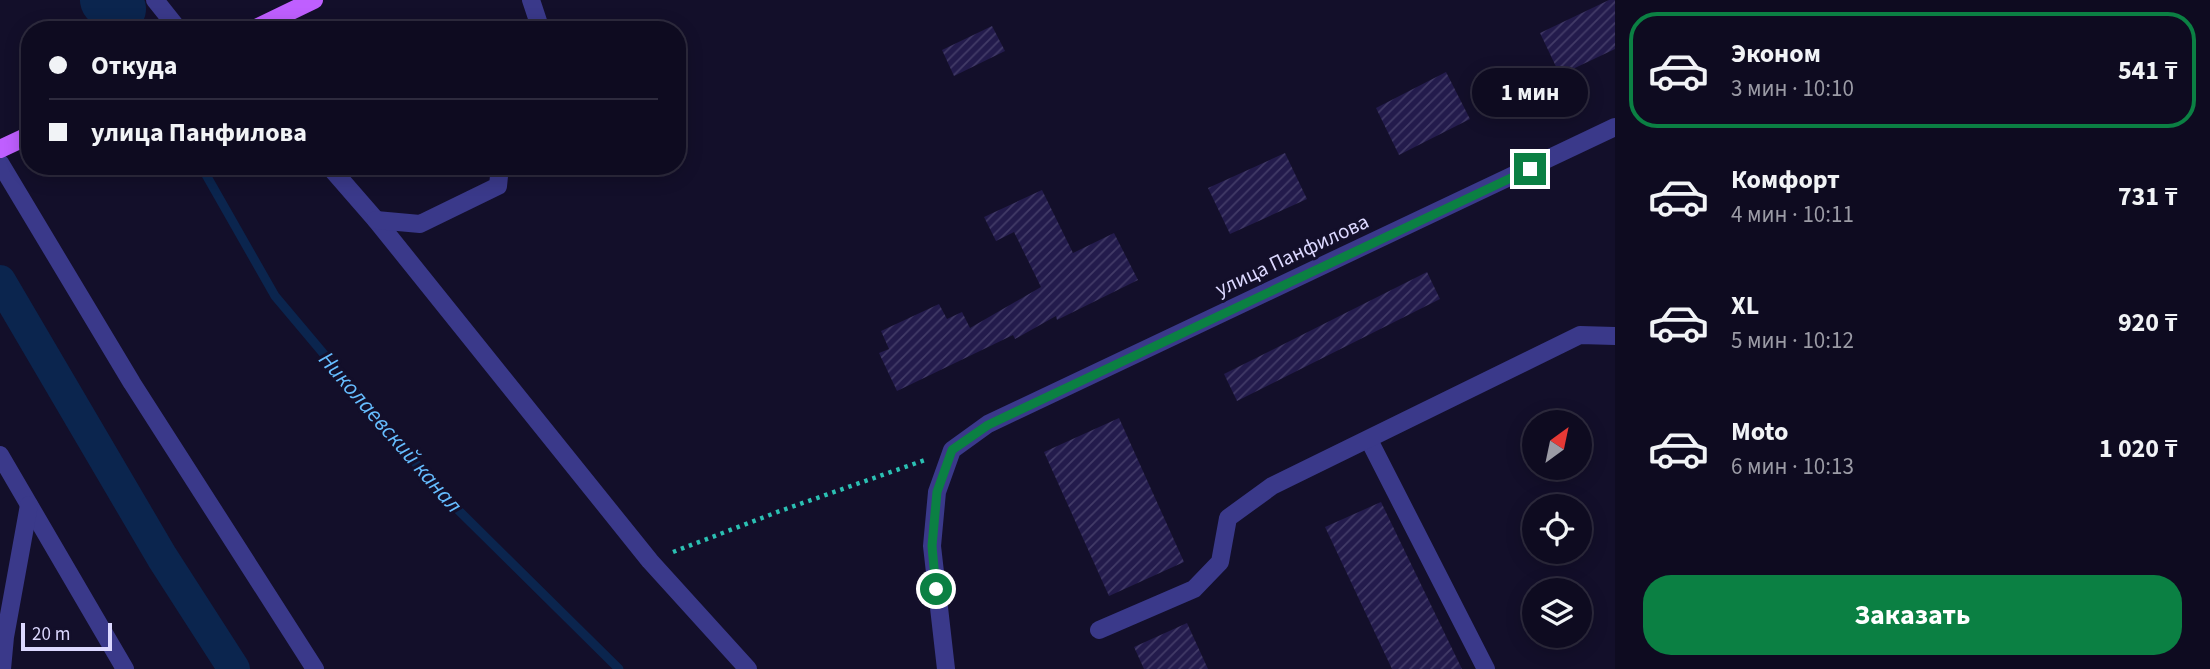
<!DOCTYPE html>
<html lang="ru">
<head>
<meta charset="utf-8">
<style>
  body { margin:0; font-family:"Source Sans 3",sans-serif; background:#1c192d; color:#f1f3f6; height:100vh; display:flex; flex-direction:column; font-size:26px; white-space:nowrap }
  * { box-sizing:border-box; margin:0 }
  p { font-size:23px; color:#9b9ba5 }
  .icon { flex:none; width:38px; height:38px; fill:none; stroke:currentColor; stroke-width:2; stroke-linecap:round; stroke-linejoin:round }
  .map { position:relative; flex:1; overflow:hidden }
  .panel { display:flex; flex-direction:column; background:#0e0b20; width:595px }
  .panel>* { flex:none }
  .hud { position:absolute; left:21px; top:21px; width:665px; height:154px; border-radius:28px; box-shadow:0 4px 18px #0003,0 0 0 2px #2e2b3e; display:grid; align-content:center; height:154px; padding:0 28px; background:#0e0b20 }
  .needle { width:46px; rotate:33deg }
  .buttons { position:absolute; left:1522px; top:410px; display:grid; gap:14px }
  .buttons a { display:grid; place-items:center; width:70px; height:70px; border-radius:50%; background:#0e0b20; box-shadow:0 4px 18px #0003,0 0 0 2px #2e2b3e; font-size:35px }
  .scale { position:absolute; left:21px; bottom:18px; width:91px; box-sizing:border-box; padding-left:7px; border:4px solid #dcd8ff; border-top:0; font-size:19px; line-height:24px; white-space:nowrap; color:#dcd8ff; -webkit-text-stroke:5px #130f2a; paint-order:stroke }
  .end { position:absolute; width:32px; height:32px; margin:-16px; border:9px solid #0b8043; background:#fff; box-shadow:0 0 0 4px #fff }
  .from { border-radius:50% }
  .bubble { position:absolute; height:49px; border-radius:24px; background:#0e0b20; box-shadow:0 4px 18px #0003,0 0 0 2px #2e2b3e; font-size:23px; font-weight:700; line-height:49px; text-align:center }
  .hud b { display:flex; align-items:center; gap:24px; height:66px; font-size:26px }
  .hud b+b { border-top:2px solid #2e2b3e }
  .hud i { width:18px; height:18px; background:#f1f3f6 }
  ul { padding:12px 0 0; list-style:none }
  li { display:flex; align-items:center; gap:21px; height:116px; margin:0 14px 10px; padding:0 14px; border:4px solid transparent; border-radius:28px }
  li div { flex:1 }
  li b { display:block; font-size:26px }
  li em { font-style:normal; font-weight:700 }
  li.current { border-color:#0b8043 }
  li>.icon { width:63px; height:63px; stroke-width:1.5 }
  .primary-button { display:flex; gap:14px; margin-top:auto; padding:14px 28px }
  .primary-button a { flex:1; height:80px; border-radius:28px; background:#0b8043; color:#fff; font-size:28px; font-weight:700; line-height:80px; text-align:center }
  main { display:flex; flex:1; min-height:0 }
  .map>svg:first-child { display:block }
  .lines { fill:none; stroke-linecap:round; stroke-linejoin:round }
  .stream { stroke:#0b254e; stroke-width:9 }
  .canal { stroke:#0b254e; stroke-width:32 }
  .river { stroke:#0b254e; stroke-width:54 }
  .building { fill:url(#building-hatch) }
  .path { stroke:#2bc0b3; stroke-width:4.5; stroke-dasharray:3.5 5; stroke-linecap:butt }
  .minor { stroke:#3a398a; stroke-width:18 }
  .major { stroke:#bf5fff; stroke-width:18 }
  .route { stroke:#0b8043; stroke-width:9 }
  .labels { text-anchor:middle; stroke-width:6; stroke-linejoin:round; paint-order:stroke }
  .street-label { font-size:21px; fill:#dcd8ff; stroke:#130f2a }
  .water-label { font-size:23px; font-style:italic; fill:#66bdff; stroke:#130f2a }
</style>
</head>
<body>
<main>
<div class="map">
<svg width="1615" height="669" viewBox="0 0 1615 669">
  <defs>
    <pattern id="building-hatch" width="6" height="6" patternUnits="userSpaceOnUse" patternTransform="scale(1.75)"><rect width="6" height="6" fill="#231b4c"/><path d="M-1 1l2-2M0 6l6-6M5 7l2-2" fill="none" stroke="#423b67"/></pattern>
  </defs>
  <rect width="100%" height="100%" fill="#130f2a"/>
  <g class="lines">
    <!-- stream -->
    <polyline class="stream" points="201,166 275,296 440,492 619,669"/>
    <!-- canal -->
    <polyline class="canal" points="0,281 162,557 234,669"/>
    <!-- river -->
    <polyline class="river" points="107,0 119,9"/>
  </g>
  <!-- building -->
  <g class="building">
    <polygon points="1609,0 1615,0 1615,49 1560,75 1540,33"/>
    <polygon points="992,26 1005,51 954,76 942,50"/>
    <polygon points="1446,72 1470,119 1399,155 1376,108"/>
    <polygon points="1285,153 1307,199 1230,234 1208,188"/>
    <polygon points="1042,190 1073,253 1114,233 1138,280 1057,320 1056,316 1015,339 1013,335 897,391 879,353 889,349 881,331 939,304 947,319 962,312 970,328 1041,287 1014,232 996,241 984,217"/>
    <polygon points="1427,272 1440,299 1237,401 1224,374"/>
    <polygon points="1119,418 1184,562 1109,596 1044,452"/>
    <polygon points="1381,502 1462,669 1392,669 1325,527"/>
    <polygon points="1187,623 1208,669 1144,669 1134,647"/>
  </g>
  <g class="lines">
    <!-- path -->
    <polyline class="path" points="673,552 780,511 925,460"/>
    <!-- minor -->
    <g class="minor">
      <polyline points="155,0 179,30"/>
      <polyline points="531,0 541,30"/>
      <polyline points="0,163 132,383 315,669"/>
      <polyline points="329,166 376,220 650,561 748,669"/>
      <polyline points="376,220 420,224 498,186 500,166"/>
      <polyline points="1369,440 1486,669"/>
      <polyline points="0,455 125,669"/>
      <polyline points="1099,630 1194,589 1220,562 1228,518 1272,486 1580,335 1615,336"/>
      <polyline points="2,669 5,637 29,505"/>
      <polyline points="946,669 932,546 937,492 952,450 988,424 1615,127"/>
    </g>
    <!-- major -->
    <g class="major">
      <polyline points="252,30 314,0"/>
      <polyline points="0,149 30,135"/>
    </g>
  </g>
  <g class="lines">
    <!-- route -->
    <polyline class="route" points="936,589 932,546 937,492 952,450 988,425 1530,169"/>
  </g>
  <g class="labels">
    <!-- street labels -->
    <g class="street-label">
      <text transform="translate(1292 255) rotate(-25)" y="7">улица Панфилова</text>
    </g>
    <!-- water labels -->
    <g class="water-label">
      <text transform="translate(391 432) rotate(49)" y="8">Николаевский канал</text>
    </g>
  </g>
</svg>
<div class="buttons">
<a><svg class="needle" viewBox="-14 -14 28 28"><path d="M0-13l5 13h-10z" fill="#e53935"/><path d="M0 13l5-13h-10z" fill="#9b9ba5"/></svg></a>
<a><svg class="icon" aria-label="locate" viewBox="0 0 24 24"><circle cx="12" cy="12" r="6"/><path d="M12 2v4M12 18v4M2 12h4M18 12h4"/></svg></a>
<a><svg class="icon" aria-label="layers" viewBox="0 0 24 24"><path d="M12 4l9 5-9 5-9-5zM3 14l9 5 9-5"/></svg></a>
</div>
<div class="scale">20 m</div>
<i class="end from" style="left:936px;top:589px"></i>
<i class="end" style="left:1530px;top:169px"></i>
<div class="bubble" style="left:1472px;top:68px;width:116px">1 мин</div>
<div class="hud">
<b><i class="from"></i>Откуда</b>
<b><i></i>улица Панфилова</b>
</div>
</div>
<section class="panel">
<ul>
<li class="current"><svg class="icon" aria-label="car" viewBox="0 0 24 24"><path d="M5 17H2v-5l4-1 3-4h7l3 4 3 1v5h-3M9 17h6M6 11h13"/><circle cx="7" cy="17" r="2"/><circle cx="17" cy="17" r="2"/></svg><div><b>Эконом</b><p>3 мин · 10:10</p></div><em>541 ₸</em></li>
<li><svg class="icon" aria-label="car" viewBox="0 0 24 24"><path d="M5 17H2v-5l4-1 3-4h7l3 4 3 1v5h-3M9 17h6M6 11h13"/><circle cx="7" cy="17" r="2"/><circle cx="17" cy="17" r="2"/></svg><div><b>Комфорт</b><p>4 мин · 10:11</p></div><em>731 ₸</em></li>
<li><svg class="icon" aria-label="car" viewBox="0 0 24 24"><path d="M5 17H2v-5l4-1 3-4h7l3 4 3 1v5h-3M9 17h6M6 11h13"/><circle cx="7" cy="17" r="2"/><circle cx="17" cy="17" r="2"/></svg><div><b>XL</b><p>5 мин · 10:12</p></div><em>920 ₸</em></li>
<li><svg class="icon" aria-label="car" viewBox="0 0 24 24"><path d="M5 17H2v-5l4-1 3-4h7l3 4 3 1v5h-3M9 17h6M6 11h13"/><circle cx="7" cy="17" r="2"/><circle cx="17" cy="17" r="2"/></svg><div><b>Moto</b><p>6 мин · 10:13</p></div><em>1 020 ₸</em></li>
</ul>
<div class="primary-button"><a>Заказать</a></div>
</section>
</main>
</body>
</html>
